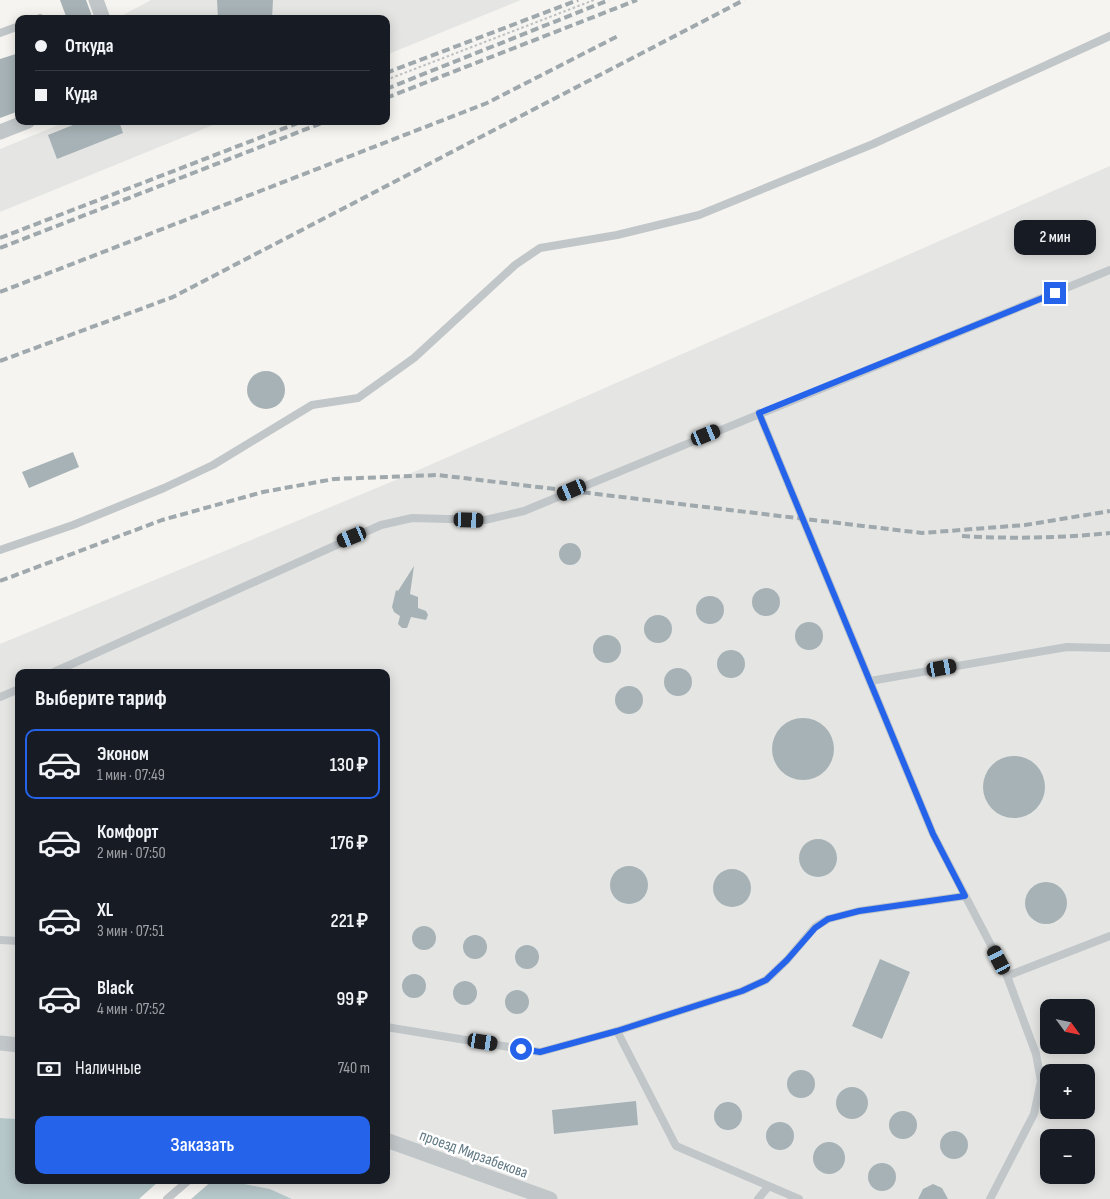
<!DOCTYPE html>
<html lang="ru">
<head>
<meta charset="utf-8">
<style>
  body { margin:0; font-family:"Sofia Sans Condensed",sans-serif; background:#242831; color:#f1f3f6; height:100vh; display:flex; flex-direction:column; font-size:19px; white-space:nowrap }
  * { box-sizing:border-box; margin:0 }
  p { font-size:16px; color:#9ea1a6 }
  .icon { flex:none; width:28px; height:28px; fill:none; stroke:currentColor; stroke-width:2; stroke-linecap:round; stroke-linejoin:round }
  .map { position:relative; flex:1; overflow:hidden }
  .sheet { position:absolute; left:15px; top:669px; width:375px; height:515px; display:flex; flex-direction:column; background:#171b24; border-radius:10px; box-shadow:0 2px 12px #0003 }
  .sheet>* { flex:none }
  .top-card { position:absolute; left:15px; top:15px; width:375px; height:110px; border-radius:10px; box-shadow:0 2px 12px #0003; display:grid; align-content:center; height:110px; padding:0 20px; background:#171b24 }
  .needle { width:32px; rotate:123deg }
  .buttons { position:absolute; left:1040px; top:999px; display:grid; gap:10px }
  .buttons a { display:grid; place-items:center; width:55px; height:55px; border-radius:10px; background:#171b24; box-shadow:0 2px 12px #0003; font-size:25px }
  .end { position:absolute; width:22px; height:22px; margin:-11px; border:6px solid #2563eb; background:#fff; box-shadow:0 0 0 2px #fff }
  .from { border-radius:50% }
  .bubble { position:absolute; height:35px; border-radius:10px; background:#171b24; box-shadow:0 2px 12px #0003; font-size:16px; font-weight:600; line-height:35px; text-align:center }
  .car { position:absolute; width:15px; height:30px; margin:-15px -8px; border-radius:6px; box-shadow:0 0 4px 1px #0007; background:linear-gradient(#222 24%,#8ab4d8 0 40%,#222 0 76%,#8ab4d8 0 86%,#222 0) }
  .top-card b { display:flex; align-items:center; gap:18px; height:48px; font-size:19px }
  .top-card b+b { border-top:1px solid #363941 }
  .top-card i { width:12px; height:12px; background:#f1f3f6 }
  ul { padding:0; list-style:none }
  li { display:flex; align-items:center; gap:15px; height:70px; margin:0 10px 8px; padding:0 10px; border:2px solid transparent; border-radius:10px }
  li div { flex:1 }
  li b { display:block; font-size:19px }
  li em { font-style:normal; font-weight:600 }
  li.current { border-color:#2563eb }
  li>.icon { width:45px; height:45px; stroke-width:1.5 }
  h2 { padding:0 20px; font-size:22px; line-height:60px }
  .pay { display:flex; align-items:center; gap:12px; height:55px; padding:0 20px; font-size:19px }
  .pay p { margin-inline-start:auto }
  .primary-button { display:flex; gap:10px; margin-top:auto; padding:10px 20px }
  .primary-button a { flex:1; height:58px; border-radius:10px; background:#2563eb; color:#fff; font-size:20px; font-weight:600; line-height:58px; text-align:center }
  .map>svg:first-child { display:block }
  .built { fill:#e5e6e4; fill-rule:evenodd }
  .water { fill:#b6c7c9 }
  .pier { fill:#f5f4f0 }
  .building { fill:#a7b2b6 }
  .lines { fill:none; stroke-linecap:round; stroke-linejoin:round }
  .path { stroke:#bdbfc1; stroke-width:2; stroke-dasharray:2.5 2.5; stroke-linecap:butt }
  .lane { stroke:#c1c6c9; stroke-width:8 }
  .street { stroke:#c1c6c9; stroke-width:15 }
  .rail { stroke:#9fa8ac; stroke-width:4; stroke-dasharray:8 4; stroke-linecap:butt }
  .route { stroke:#2563eb; stroke-width:6 }
  .labels { text-anchor:middle; stroke-width:5; stroke-linejoin:round; paint-order:stroke }
  .street-label { font-size:16px; fill:#617984; stroke:#fff }
</style>
</head>
<body>
<div class="map">
<svg width="1110" height="1199" viewBox="0 0 1110 1199">
  <rect width="100%" height="100%" fill="#f5f4f0"/>
  <!-- built -->
  <g class="built">
    <polygon points="151,0 521,0 386,55 386,19 116,19"/>
    <polygon points="68,121 223,121 0,212 0,149"/>
    <path d="M1110 166V1199H292L270 1189 224 1180H386V672H19V1119L0 1118V644L391 482ZM1049 1008H1086V1045H1049ZM1049 1072H1086V1110H1049ZM1049 1138H1086V1175H1049Z"/>
  </g>
  <!-- water -->
  <polygon class="water" points="0,1118 19,1119 19,1180 224,1180 270,1189 292,1199 0,1199"/>
  <!-- pier -->
  <polygon class="pier" points="160,1180 213,1180 191,1199 139,1199"/>
  <!-- building -->
  <g class="building">
    <polygon points="60,0 86,0 93,19 67,19"/>
    <polygon points="217,0 273,0 272,19 218,19"/>
    <polygon points="19,53 19,111 0,118 0,59"/>
    <polygon points="83,121 119,121 123,133 57,159 48,135"/>
    <circle cx="266" cy="390" r="19"/>
    <polygon points="73,452 79,467 29,488 22,472"/>
    <circle cx="570" cy="554" r="11"/>
    <polygon points="414,566 410,594 418,597 418,608 426,611 428,615 426,620 411,617 407,628 402,628 398,624 400,616 394,612 392,607 396,590 398,591"/>
    <circle cx="766" cy="602" r="14"/>
    <circle cx="710" cy="610" r="14"/>
    <circle cx="658" cy="629" r="14"/>
    <circle cx="809" cy="636" r="14"/>
    <circle cx="607" cy="649" r="14"/>
    <circle cx="731" cy="664" r="14"/>
    <circle cx="678" cy="682" r="14"/>
    <circle cx="629" cy="700" r="14"/>
    <circle cx="803" cy="749" r="31"/>
    <circle cx="1014" cy="787" r="31"/>
    <circle cx="818" cy="858" r="19"/>
    <circle cx="629" cy="885" r="19"/>
    <circle cx="732" cy="888" r="19"/>
    <circle cx="1046" cy="903" r="21"/>
    <circle cx="424" cy="938" r="12"/>
    <circle cx="475" cy="947" r="12"/>
    <circle cx="527" cy="957" r="12"/>
    <polygon points="880,959 910,972 882,1039 852,1026"/>
    <circle cx="414" cy="986" r="12"/>
    <circle cx="465" cy="993" r="12"/>
    <circle cx="517" cy="1002" r="12"/>
    <circle cx="801" cy="1084" r="14"/>
    <circle cx="852" cy="1103" r="16"/>
    <polygon points="636,1101 638,1125 554,1134 552,1110"/>
    <circle cx="728" cy="1116" r="14"/>
    <circle cx="903" cy="1125" r="14"/>
    <circle cx="780" cy="1136" r="14"/>
    <circle cx="954" cy="1145" r="14"/>
    <circle cx="829" cy="1158" r="16"/>
    <circle cx="882" cy="1177" r="14"/>
    <polygon points="933,1184 942,1188 948,1199 918,1199 923,1189"/>
  </g>
  <g class="lines">
    <!-- path -->
    <polyline class="path" points="386,80 594,0"/>
    <!-- lane -->
    <g class="lane">
      <polyline points="39,19 40,18"/>
      <polyline points="0,33 19,26"/>
      <polyline points="759,413 933,834 1007,976 1036,1054 1041,1081 1034,1114 990,1199"/>
      <polyline points="0,550 73,525 164,488 213,465 312,405 358,398 414,358 515,265 540,248 617,235 699,215 873,144 1110,36"/>
      <polyline points="54,672 381,525 412,518 485,520 524,511 1110,270"/>
      <polyline points="870,681 1067,647 1110,648"/>
      <polyline points="0,697 19,689"/>
      <polyline points="0,940 19,941"/>
      <polyline points="1007,976 1110,936"/>
      <polyline points="386,1027 540,1052 617,1031 742,991 766,980 787,960 815,927 828,919 859,911 965,896"/>
      <polyline points="617,1031 676,1146 799,1199"/>
      <polyline points="167,1199 189,1180"/>
      <polyline points="758,1199 768,1187"/>
    </g>
    <!-- street -->
    <g class="street">
      <polyline points="96,0 103,19"/>
      <polyline points="0,132 28,121"/>
      <polyline points="0,1043 19,1045"/>
      <polyline points="386,1140 550,1199"/>
    </g>
    <!-- rail -->
    <g class="rail">
      <polyline points="386,73 578,0"/>
      <polyline points="386,89 609,0"/>
      <polyline points="386,98 637,0"/>
      <polyline points="0,238 303,121"/>
      <polyline points="0,248 327,121"/>
      <polyline points="0,292 487,103 618,36"/>
      <polyline points="0,361 173,297 744,0"/>
      <path d="M962 536C1011 539 1061 538 1110 533"/>
      <polyline points="0,581 162,520 263,492 334,479 438,475 922,533 1025,525 1110,511"/>
    </g>
  </g>
  <g class="lines">
    <!-- route -->
    <polyline class="route" points="521,1049 540,1052 617,1031 742,991 766,980 787,960 815,928 828,919 859,911 965,896 933,834 759,413 1055,293"/>
  </g>
  <g class="labels">
    <!-- street labels -->
    <g class="street-label">
      <text transform="translate(474 1153) rotate(20)" y="6">проезд Мирзабекова</text>
    </g>
  </g>
</svg>
<div class="buttons">
<a><svg class="needle" viewBox="-14 -14 28 28"><path d="M0-13l5 13h-10z" fill="#e53935"/><path d="M0 13l5-13h-10z" fill="#9ea1a6"/></svg></a>
<a>+</a>
<a>−</a>
</div>
<i class="end from" style="left:521px;top:1049px"></i>
<i class="end" style="left:1055px;top:293px"></i>
<div class="bubble" style="left:1014px;top:220px;width:82px">2 мин</div>
<i class="car" style="left:706px;top:435px;rotate:68deg"></i>
<i class="car" style="left:572px;top:490px;rotate:247deg"></i>
<i class="car" style="left:469px;top:520px;rotate:92deg"></i>
<i class="car" style="left:352px;top:537px;rotate:248deg"></i>
<i class="car" style="left:942px;top:668px;rotate:80deg"></i>
<i class="car" style="left:999px;top:960px;rotate:332deg"></i>
<i class="car" style="left:483px;top:1042px;rotate:99deg"></i>
<div class="top-card">
<b><i class="from"></i>Откуда</b>
<b><i></i>Куда</b>
</div>
<section class="sheet">
<h2>Выберите тариф</h2>
<ul>
<li class="current"><svg class="icon" aria-label="car" viewBox="0 0 24 24"><path d="M5 17H2v-5l4-1 3-4h7l3 4 3 1v5h-3M9 17h6M6 11h13"/><circle cx="7" cy="17" r="2"/><circle cx="17" cy="17" r="2"/></svg><div><b>Эконом</b><p>1 мин · 07:49</p></div><em>130 ₽</em></li>
<li><svg class="icon" aria-label="car" viewBox="0 0 24 24"><path d="M5 17H2v-5l4-1 3-4h7l3 4 3 1v5h-3M9 17h6M6 11h13"/><circle cx="7" cy="17" r="2"/><circle cx="17" cy="17" r="2"/></svg><div><b>Комфорт</b><p>2 мин · 07:50</p></div><em>176 ₽</em></li>
<li><svg class="icon" aria-label="car" viewBox="0 0 24 24"><path d="M5 17H2v-5l4-1 3-4h7l3 4 3 1v5h-3M9 17h6M6 11h13"/><circle cx="7" cy="17" r="2"/><circle cx="17" cy="17" r="2"/></svg><div><b>XL</b><p>3 мин · 07:51</p></div><em>221 ₽</em></li>
<li><svg class="icon" aria-label="car" viewBox="0 0 24 24"><path d="M5 17H2v-5l4-1 3-4h7l3 4 3 1v5h-3M9 17h6M6 11h13"/><circle cx="7" cy="17" r="2"/><circle cx="17" cy="17" r="2"/></svg><div><b>Black</b><p>4 мин · 07:52</p></div><em>99 ₽</em></li>
</ul>
<div class="pay"><svg class="icon" aria-label="cash" viewBox="0 0 24 24"><path d="M3 7h18v10H3z"/><circle cx="12" cy="12" r="2"/></svg>Наличные<p>740 m</p></div>
<div class="primary-button"><a>Заказать</a></div>
</section>
</div>
</body>
</html>
